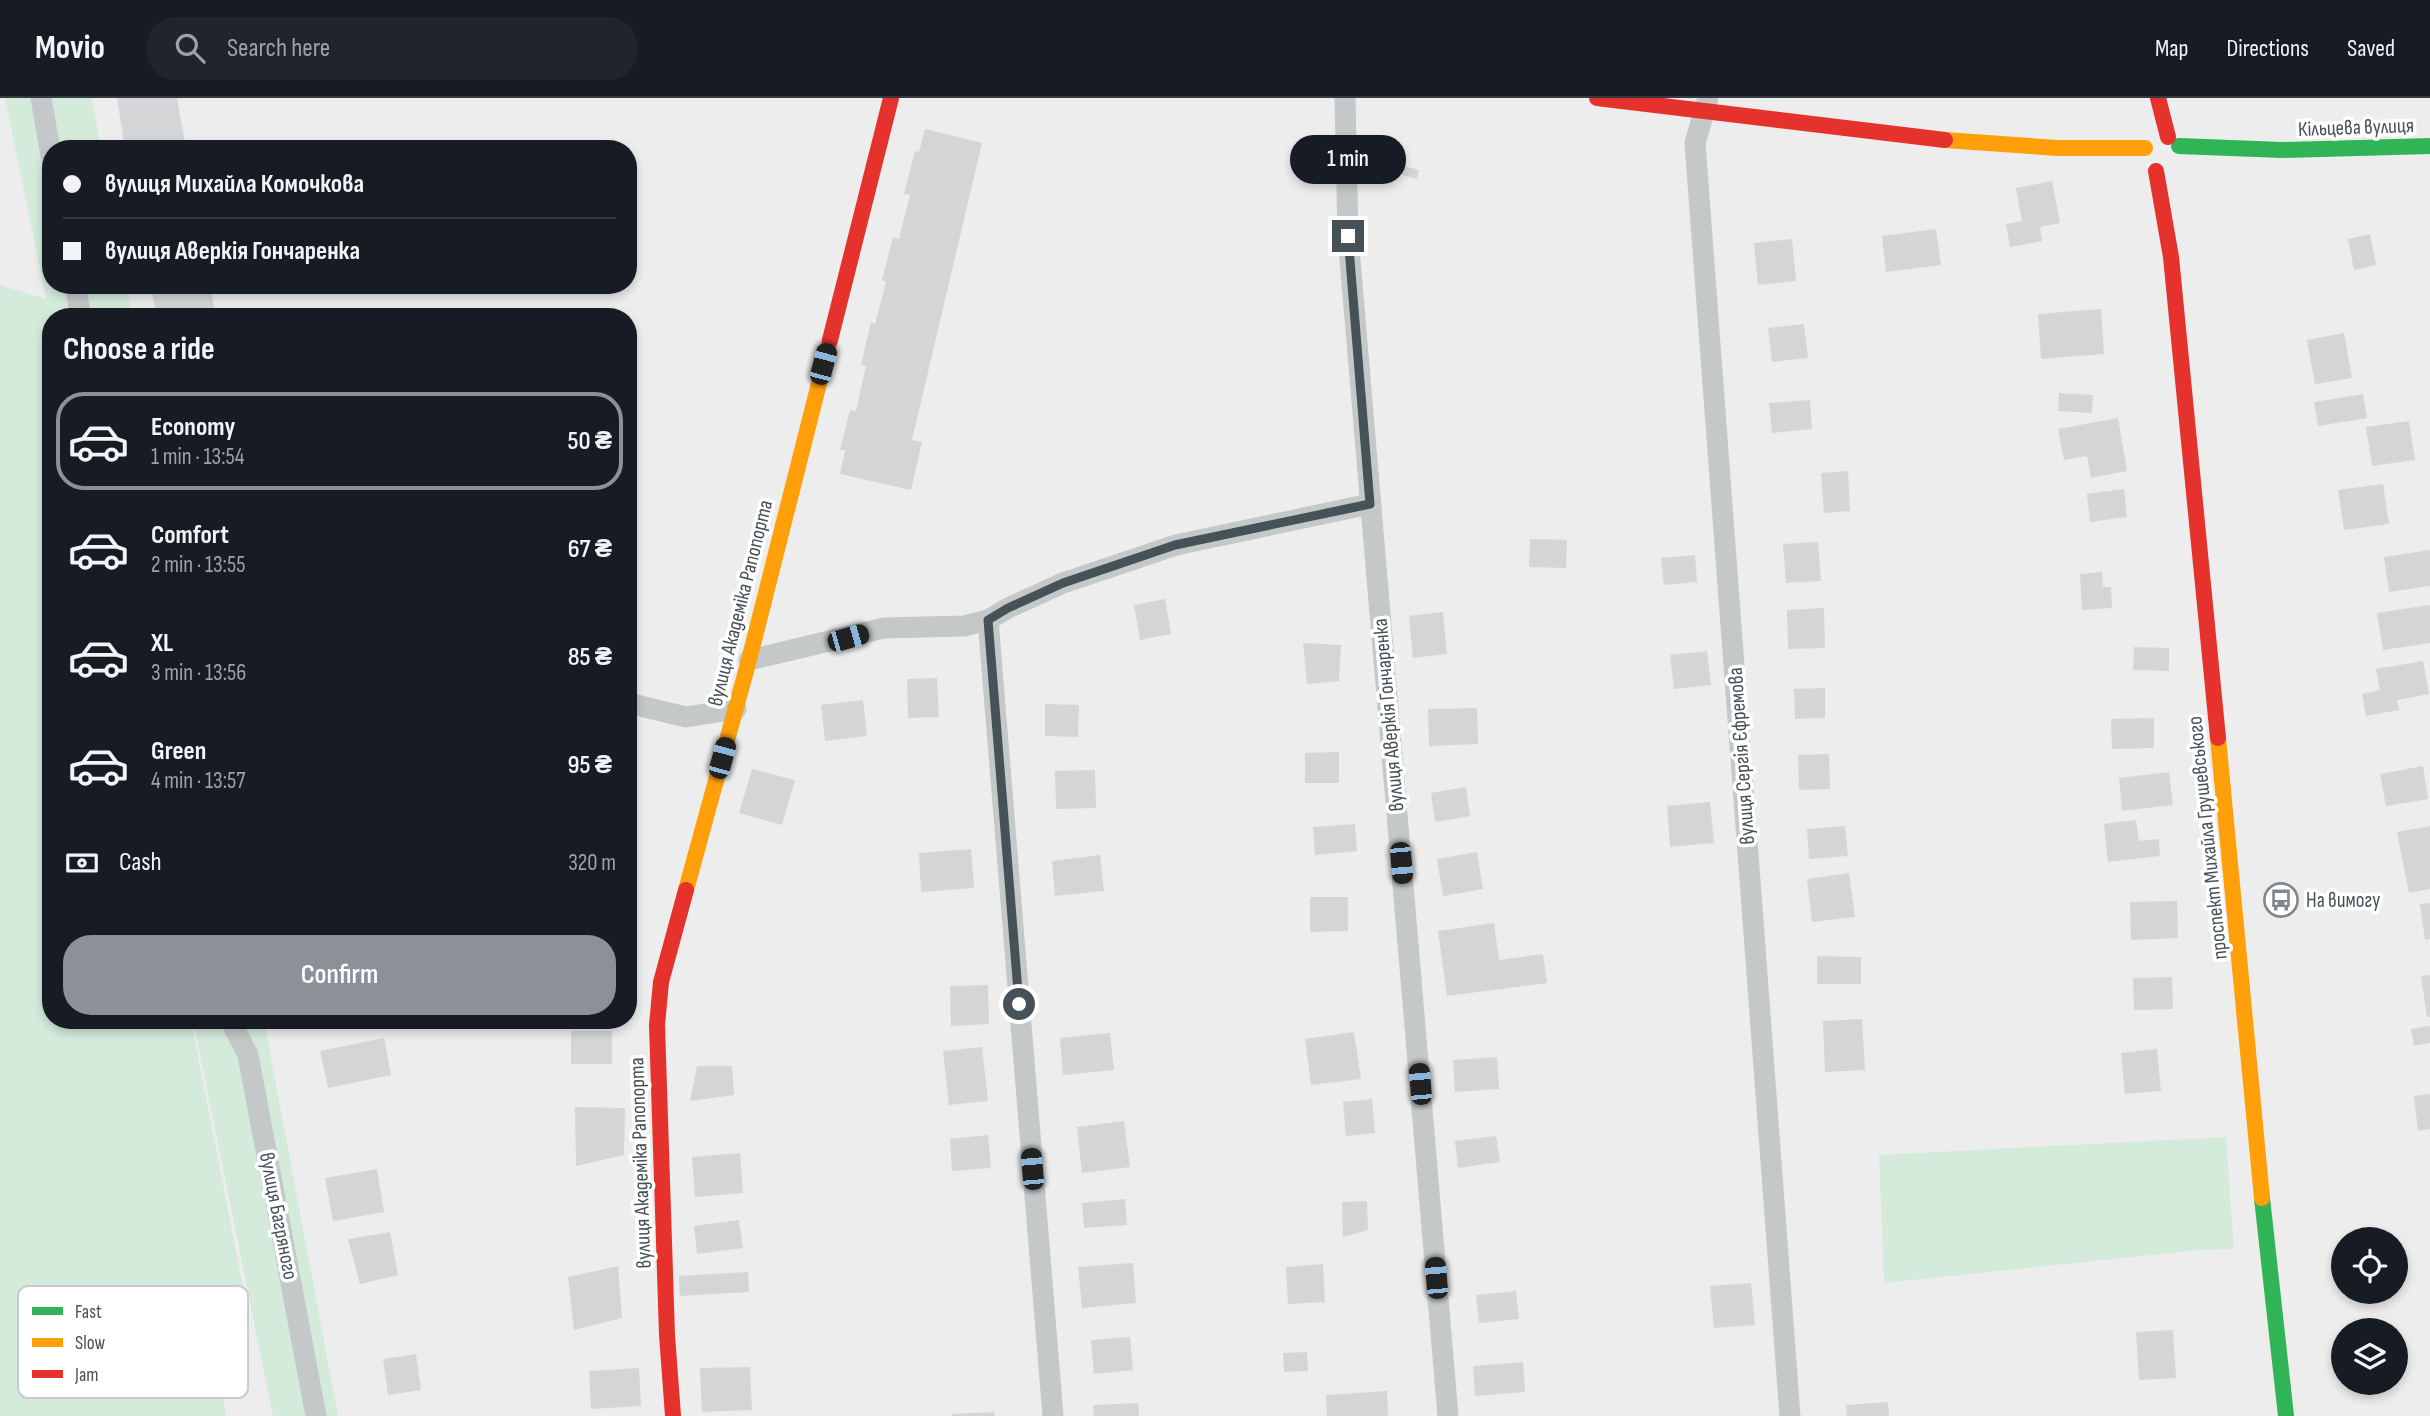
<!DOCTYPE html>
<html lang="en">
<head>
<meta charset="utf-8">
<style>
  body { margin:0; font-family:"Sofia Sans Condensed",sans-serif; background:#20242c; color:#f1f3f6; height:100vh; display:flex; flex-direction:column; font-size:26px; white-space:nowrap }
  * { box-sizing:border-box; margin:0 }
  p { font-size:23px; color:#9ea1a6 }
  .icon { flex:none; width:38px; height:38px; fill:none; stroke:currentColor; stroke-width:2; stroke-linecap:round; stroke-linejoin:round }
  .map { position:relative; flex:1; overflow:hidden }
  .side { position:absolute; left:42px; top:210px; width:595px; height:721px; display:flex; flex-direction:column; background:#171b24; border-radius:28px; box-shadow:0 4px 10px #0003 }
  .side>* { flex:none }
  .top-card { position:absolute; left:42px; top:42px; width:595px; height:154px; border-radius:28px; box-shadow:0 4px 10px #0003; display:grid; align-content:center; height:154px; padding:0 21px; background:#171b24 }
  .tools { position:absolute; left:2331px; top:1129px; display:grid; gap:14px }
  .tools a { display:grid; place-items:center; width:77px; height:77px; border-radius:50%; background:#171b24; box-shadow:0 4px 10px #0003; font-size:35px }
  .end { position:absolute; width:32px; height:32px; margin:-16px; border:9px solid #465158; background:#fff; box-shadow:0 0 0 4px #fff }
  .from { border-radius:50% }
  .bubble { position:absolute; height:49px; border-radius:24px; background:#171b24; box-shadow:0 4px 10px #0003; font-size:23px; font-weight:600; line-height:49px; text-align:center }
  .car { position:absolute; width:21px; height:42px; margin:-21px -10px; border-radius:9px; box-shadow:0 0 5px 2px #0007; background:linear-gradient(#222 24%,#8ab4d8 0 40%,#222 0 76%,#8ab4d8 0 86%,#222 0) }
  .top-card b { display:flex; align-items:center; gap:24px; height:66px; font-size:26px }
  .top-card b+b { border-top:2px solid #363941 }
  .top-card i { width:18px; height:18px; background:#f1f3f6 }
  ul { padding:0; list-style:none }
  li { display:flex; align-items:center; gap:21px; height:98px; margin:0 14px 10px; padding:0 7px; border:4px solid transparent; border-radius:28px }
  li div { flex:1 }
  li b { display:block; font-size:26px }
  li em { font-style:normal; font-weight:600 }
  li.current { border-color:#8c9099 }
  li>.icon { width:63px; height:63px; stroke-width:1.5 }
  h2 { padding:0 21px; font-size:32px; line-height:84px }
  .pay { display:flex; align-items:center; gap:18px; height:77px; padding:0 21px; font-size:26px }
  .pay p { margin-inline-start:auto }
  .primary-button { display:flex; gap:14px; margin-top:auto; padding:14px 21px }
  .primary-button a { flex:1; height:80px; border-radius:28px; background:#8c9099; color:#fff; font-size:28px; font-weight:600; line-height:80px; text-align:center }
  header { display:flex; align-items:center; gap:42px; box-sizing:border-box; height:98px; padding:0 35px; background:#171b24; border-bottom:2px solid #363941 }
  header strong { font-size:33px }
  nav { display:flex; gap:38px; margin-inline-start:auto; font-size:24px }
  .search { width:490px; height:63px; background:#20242c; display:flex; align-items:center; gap:18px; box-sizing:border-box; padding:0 24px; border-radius:28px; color:#9ea1a6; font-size:26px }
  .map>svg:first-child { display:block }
  .green { fill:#d4ebdb }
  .building { fill:#d4d5d6 }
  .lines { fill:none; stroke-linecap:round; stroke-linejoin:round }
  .street { stroke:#c5c8c9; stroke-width:21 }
  .fast { stroke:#30b455; stroke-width:16 }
  .slow { stroke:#ff9f0a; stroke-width:16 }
  .jam { stroke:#e5322d; stroke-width:16 }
  .route { stroke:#465158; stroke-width:9 }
  .labels { text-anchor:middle; stroke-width:7; stroke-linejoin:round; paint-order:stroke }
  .street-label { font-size:21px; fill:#465158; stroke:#fff }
  .poi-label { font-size:21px; fill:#465158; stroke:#fff; text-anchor:start }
  .key { fill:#fff; stroke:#c8cbcd; stroke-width:2 }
  .key-label { font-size:19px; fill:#465158 }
</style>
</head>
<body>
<header>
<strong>Movio</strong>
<div class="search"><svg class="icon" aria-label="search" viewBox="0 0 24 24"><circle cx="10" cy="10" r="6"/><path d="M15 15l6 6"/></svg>Search here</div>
<nav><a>Map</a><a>Directions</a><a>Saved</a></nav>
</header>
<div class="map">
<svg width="2430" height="1318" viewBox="0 0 2430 1318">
  <rect width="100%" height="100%" fill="#eeeded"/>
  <!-- green -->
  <g class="green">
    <polygon points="5,0 92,0 101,51 51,51 51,187 126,187 132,219 51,219 51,922 191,922 249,1219 217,1262 226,1318 0,1318 0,187 46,201"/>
    <polygon points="193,922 264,922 338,1318 273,1318"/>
    <polygon points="2226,1039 2234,1151 2199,1152 1884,1185 1879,1057"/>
  </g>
  <!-- building -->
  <g class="building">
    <polygon points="117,0 177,0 186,51 125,51"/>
    <polygon points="925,31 982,45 912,342 922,344 911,392 840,376 845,352 840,352 850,312 856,313 866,268 861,267 871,224 875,226 886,184 882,182 893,139 899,141 910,97 904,96 915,53 919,54"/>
    <polygon points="1404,68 1419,72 1417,81 1402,77"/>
    <polygon points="2052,83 2060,125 2040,129 2042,143 2010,149 2006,126 2022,123 2016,90"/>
    <polygon points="1936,131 1941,167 1886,174 1882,138"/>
    <polygon points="2370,136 2376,167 2354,172 2348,141"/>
    <polygon points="1792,141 1796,183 1758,187 1754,145"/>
    <polygon points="146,187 210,187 216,219 157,219 151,191 146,192"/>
    <polygon points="2101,211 2104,256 2041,261 2038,216"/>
    <polygon points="1804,226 1808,260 1772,264 1768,230"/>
    <polygon points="2344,235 2352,280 2315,286 2307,242"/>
    <polygon points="2059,295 2093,297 2092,315 2058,313"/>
    <polygon points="2363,296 2367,320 2318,328 2314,304"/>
    <polygon points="1810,302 1812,331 1772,335 1769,305"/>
    <polygon points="2118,320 2127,373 2091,380 2087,358 2064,362 2058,331"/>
    <polygon points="2409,323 2415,362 2372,368 2366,329"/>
    <polygon points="1848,373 1850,413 1824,415 1821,375"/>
    <polygon points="2383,386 2389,426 2344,432 2338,392"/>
    <polygon points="2124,391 2127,419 2090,424 2087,396"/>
    <polygon points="1530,441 1567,442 1566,470 1529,469"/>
    <polygon points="1818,444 1821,483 1786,485 1783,446"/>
    <polygon points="2430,452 2430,488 2389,494 2384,459"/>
    <polygon points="1695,457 1697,484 1664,487 1661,460"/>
    <polygon points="2102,474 2103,489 2111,489 2112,510 2082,512 2080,476"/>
    <polygon points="1165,501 1171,536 1140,542 1134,507"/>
    <polygon points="2430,507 2430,545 2383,552 2377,515"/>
    <polygon points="1824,510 1825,550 1788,551 1787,512"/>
    <polygon points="1443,514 1447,556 1413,560 1409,518"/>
    <polygon points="1303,545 1341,547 1339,583 1307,586"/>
    <polygon points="2134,549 2169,550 2169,573 2133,572"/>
    <polygon points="1707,553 1711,587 1674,591 1670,557"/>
    <polygon points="2423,563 2429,596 2397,602 2399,612 2366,618 2362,596 2380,592 2376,571"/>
    <polygon points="937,580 939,619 908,620 907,581"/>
    <polygon points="1825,590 1825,620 1795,621 1794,591"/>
    <polygon points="863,602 867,638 825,643 821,607"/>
    <polygon points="1045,606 1079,607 1078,639 1045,638"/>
    <polygon points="1477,610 1478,646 1429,648 1428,611"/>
    <polygon points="2154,620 2154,650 2112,651 2111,621"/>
    <polygon points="1339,654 1339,685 1305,685 1305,655"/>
    <polygon points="1829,656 1830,691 1799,692 1798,657"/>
    <polygon points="2423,668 2428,701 2386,708 2380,676"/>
    <polygon points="752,671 795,682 782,727 739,715"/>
    <polygon points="1095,672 1096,710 1056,711 1055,673"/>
    <polygon points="2169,674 2173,707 2122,713 2119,680"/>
    <polygon points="1466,689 1470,718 1435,724 1431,695"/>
    <polygon points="1710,704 1714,745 1670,749 1667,708"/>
    <polygon points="2136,722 2139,743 2159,741 2160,758 2108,764 2104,726"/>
    <polygon points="1355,726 1357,753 1315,757 1313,729"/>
    <polygon points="1845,728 1848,758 1809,761 1807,731"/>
    <polygon points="2430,728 2430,791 2409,795 2397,734"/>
    <polygon points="971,751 974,790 921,794 919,755"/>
    <polygon points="1477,754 1483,791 1443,798 1437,761"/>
    <polygon points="1100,757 1104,793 1055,798 1052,763"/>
    <polygon points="1849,775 1855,819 1812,824 1807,781"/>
    <polygon points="1310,799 1348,799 1348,833 1310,834"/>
    <polygon points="2177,803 2178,840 2131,842 2130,804"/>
    <polygon points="2430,805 2430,841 2425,842 2420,806"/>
    <polygon points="1494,825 1499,862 1543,856 1547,885 1447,898 1438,833"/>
    <polygon points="1817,858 1861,859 1861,886 1817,886"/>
    <polygon points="2430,877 2430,919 2427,919 2421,878"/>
    <polygon points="2172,879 2173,911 2134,912 2133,880"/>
    <polygon points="988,887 989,926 951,928 950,888"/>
    <polygon points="1862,921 1865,972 1825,974 1823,923"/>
    <polygon points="312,922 349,922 349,926 313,930"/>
    <polygon points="2430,928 2430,945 2414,948 2411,931"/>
    <rect x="571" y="933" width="41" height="33"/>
    <polygon points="1354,934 1361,981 1311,987 1305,941"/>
    <polygon points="1110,935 1114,972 1063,977 1060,940"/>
    <polygon points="384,940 391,977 328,990 320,953"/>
    <polygon points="982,949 988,1003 949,1007 943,953"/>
    <polygon points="2157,951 2161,993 2125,996 2121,955"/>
    <polygon points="1497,959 1499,991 1455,994 1453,962"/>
    <polygon points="697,968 732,968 734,997 690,1003"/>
    <polygon points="2430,996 2430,1031 2418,1033 2414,998"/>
    <polygon points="1372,1001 1375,1035 1346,1038 1343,1004"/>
    <polygon points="575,1009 625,1010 624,1057 576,1068"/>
    <polygon points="1124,1023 1130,1069 1082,1075 1077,1029"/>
    <polygon points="988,1037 991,1070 952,1073 950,1041"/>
    <polygon points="1496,1038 1500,1064 1458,1070 1455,1043"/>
    <polygon points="740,1055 743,1095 695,1099 692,1059"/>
    <polygon points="377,1071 384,1114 333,1123 325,1080"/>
    <polygon points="1125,1101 1127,1127 1084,1130 1082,1105"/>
    <polygon points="1367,1103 1368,1132 1343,1139 1342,1104"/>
    <polygon points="739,1122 743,1150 697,1156 694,1128"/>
    <polygon points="390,1134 398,1177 360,1186 348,1141"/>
    <polygon points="1133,1165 1136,1205 1082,1210 1078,1169"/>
    <polygon points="1323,1166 1325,1204 1288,1206 1286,1169"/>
    <polygon points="618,1168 622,1220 574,1232 568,1179"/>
    <polygon points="748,1174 749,1194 680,1198 679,1178"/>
    <polygon points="1751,1185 1755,1227 1714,1230 1710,1188"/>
    <polygon points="1516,1193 1519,1221 1479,1225 1476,1197"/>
    <polygon points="2173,1232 2176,1280 2139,1282 2136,1234"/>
    <polygon points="1130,1239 1133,1272 1094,1276 1091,1242"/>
    <polygon points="1307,1254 1308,1273 1284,1274 1283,1255"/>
    <polygon points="416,1256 421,1292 388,1297 383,1261"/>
    <polygon points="1523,1264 1525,1294 1475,1298 1473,1268"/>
    <polygon points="750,1269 752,1312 702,1314 700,1270"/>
    <polygon points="639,1270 641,1308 591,1311 589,1273"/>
    <polygon points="1387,1293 1388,1318 1327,1318 1326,1297"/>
    <polygon points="1888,1304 1889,1318 1847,1318 1846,1307"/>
    <polygon points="1138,1305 1139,1318 1094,1318 1093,1307"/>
    <polygon points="994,1314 995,1318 952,1318 952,1316"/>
  </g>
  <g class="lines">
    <!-- street -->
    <g class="street">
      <polyline points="41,0 51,58"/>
      <polyline points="1345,0 1348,138 1448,1318"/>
      <polyline points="1708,0 1695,45 1790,1318"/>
      <polyline points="75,187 81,219"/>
      <polyline points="988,522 1053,1318"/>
      <polyline points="749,562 884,530 964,528 988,522 1008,510 1063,485 1176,447 1370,406"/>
      <polyline points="628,605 686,619 736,611"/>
      <polyline points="230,922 248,957 316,1318"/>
    </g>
    <!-- fast -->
    <g class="fast">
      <polyline points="2179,48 2282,52 2430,48"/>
      <polyline points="2262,1100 2286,1318"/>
    </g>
    <!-- slow -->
    <g class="slow">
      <polyline points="1945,42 2058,50 2145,50"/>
      <polyline points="2218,640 2262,1100"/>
      <polyline points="686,792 749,562 830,242"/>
    </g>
    <!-- jam -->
    <g class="jam">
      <polyline points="1597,0 1945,42"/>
      <polyline points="2158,0 2168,39"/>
      <polyline points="2156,73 2171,159 2218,640"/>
      <polyline points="830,242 891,0"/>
      <polyline points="673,1318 667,1237 657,927 661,884 686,792"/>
    </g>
  </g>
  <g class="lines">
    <!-- route -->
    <polyline class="route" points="1019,906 988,522 1008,510 1063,485 1175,447 1370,406 1348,138"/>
  </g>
  <!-- icons -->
  <defs>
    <g id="bus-ring" transform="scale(1.75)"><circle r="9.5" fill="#fff" stroke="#81888c" stroke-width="1.5"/><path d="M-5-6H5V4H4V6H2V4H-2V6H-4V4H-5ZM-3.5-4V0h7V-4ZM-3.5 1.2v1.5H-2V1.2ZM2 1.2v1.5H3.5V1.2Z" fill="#81888c"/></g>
  </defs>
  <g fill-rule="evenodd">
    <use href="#bus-ring" x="2281" y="802"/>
  </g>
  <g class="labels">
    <!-- street labels -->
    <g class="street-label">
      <text transform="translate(2356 29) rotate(-2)" y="7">Кільцева вулиця</text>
      <text transform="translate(740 505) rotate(-76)" y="7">вулиця Академіка Рапопорта</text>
      <text transform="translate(1388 617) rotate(-95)" y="7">вулиця Аверкія Гончаренка</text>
      <text transform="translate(1741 658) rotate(-94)" y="7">вулиця Сергія Єфремова</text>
      <text transform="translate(2207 740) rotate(-96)" y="7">проспект Михайла Грушевського</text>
      <text transform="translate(640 1065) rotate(-92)" y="7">вулиця Академіка Рапопорта</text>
      <text transform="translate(279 1118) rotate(79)" y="7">вулиця Багряного</text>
    </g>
    <!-- poi labels -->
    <g class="poi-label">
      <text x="2306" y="809">На вимогу</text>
    </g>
  </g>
  <!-- legend -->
  <rect x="18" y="1188" width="230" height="112" rx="10" class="key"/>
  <rect x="32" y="1209" width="31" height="8" fill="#30b455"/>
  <rect x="32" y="1240" width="31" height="9" fill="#ff9f0a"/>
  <rect x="32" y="1272" width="31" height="8" fill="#e5322d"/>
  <g class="key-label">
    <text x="75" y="1220">Fast</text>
    <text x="75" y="1251">Slow</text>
    <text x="75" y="1283">Jam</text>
  </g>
</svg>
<div class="tools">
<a><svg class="icon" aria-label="locate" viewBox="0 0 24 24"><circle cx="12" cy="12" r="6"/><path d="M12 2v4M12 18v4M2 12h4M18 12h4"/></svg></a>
<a><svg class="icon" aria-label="layers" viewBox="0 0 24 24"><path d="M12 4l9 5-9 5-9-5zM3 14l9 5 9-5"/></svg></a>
</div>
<i class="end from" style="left:1019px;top:906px"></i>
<i class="end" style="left:1348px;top:138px"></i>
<div class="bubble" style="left:1290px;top:37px;width:116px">1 min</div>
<i class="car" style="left:823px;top:266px;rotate:15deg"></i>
<i class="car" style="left:848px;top:540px;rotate:74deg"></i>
<i class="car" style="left:722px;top:660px;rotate:15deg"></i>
<i class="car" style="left:1401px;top:765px;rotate:175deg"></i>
<i class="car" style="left:1420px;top:986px;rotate:355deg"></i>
<i class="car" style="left:1032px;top:1071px;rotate:355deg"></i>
<i class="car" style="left:1436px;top:1180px;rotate:355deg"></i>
<div class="top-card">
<b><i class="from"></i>вулиця Михайла Комочкова</b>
<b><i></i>вулиця Аверкія Гончаренка</b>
</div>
<section class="side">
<h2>Choose a ride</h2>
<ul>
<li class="current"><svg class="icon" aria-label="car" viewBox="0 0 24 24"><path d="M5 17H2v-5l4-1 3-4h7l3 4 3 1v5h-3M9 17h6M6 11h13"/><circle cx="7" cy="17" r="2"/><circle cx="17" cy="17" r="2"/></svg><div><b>Economy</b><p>1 min · 13:54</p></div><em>50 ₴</em></li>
<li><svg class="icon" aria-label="car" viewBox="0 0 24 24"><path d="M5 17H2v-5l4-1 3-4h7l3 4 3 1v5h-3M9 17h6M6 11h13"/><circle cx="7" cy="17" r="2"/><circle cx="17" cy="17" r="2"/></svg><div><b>Comfort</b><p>2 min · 13:55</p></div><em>67 ₴</em></li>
<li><svg class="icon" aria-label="car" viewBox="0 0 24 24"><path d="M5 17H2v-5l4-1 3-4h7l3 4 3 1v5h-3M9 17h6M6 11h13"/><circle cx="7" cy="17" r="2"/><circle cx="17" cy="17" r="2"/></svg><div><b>XL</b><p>3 min · 13:56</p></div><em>85 ₴</em></li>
<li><svg class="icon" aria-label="car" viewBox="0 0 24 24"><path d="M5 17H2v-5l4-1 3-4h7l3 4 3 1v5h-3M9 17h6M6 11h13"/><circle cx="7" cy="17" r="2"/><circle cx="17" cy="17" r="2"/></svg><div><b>Green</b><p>4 min · 13:57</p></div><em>95 ₴</em></li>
</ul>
<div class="pay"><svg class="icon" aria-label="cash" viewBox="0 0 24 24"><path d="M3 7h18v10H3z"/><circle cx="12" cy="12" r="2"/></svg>Cash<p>320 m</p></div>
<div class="primary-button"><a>Confirm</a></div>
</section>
</div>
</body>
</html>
